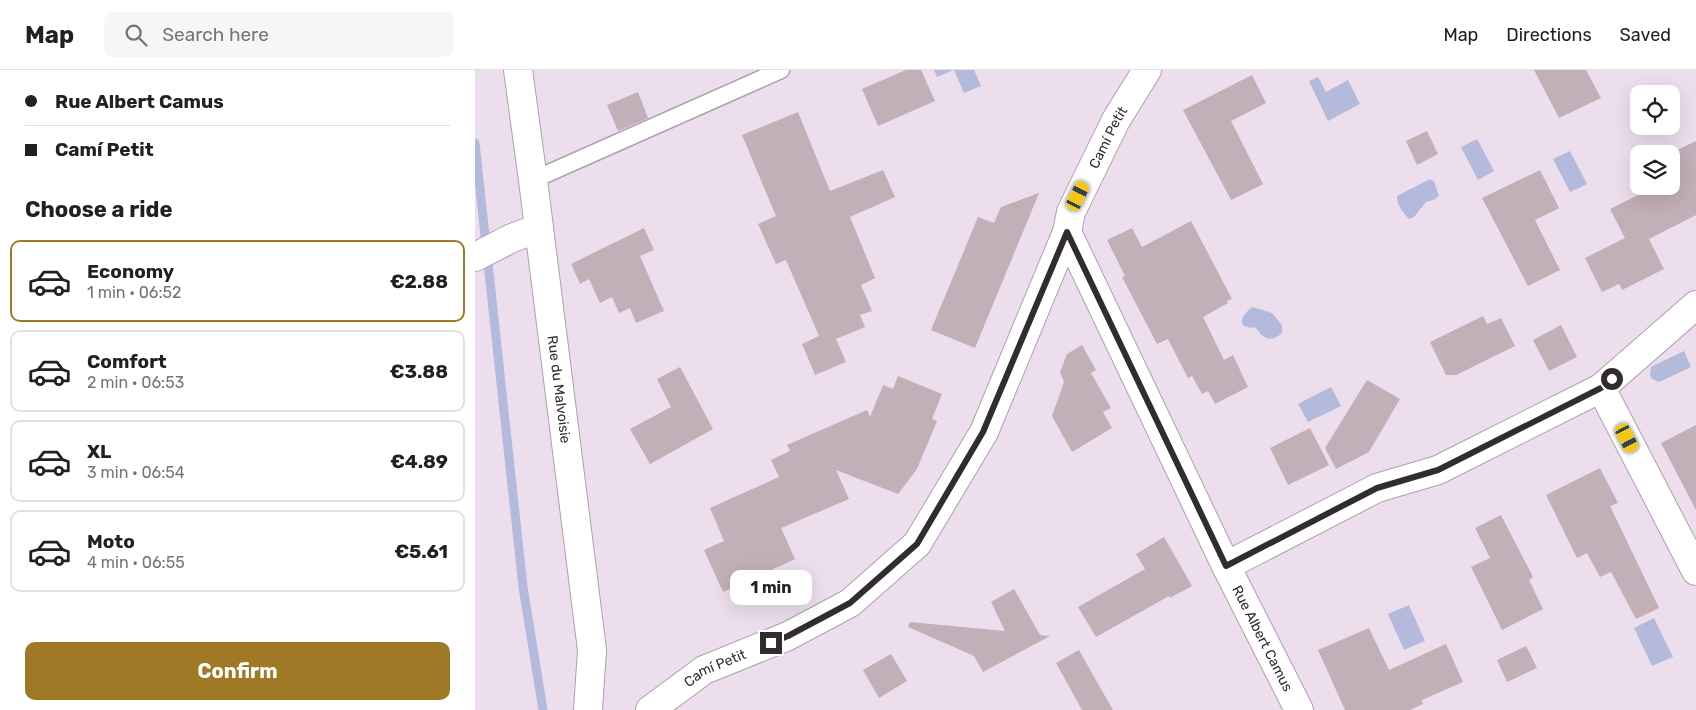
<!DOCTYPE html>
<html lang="en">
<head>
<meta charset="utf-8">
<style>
  body { margin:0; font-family:Rubik,sans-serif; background:#f6f6f6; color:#202124; height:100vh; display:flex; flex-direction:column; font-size:19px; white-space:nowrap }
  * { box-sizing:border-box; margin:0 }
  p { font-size:16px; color:#757577 }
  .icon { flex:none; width:28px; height:28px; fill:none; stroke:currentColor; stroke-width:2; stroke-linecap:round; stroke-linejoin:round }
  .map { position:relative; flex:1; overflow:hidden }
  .sheet { display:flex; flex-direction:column; background:#fff; width:475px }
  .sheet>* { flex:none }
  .top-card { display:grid; align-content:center; height:110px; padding:0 25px; background:#fff }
  .fabs { position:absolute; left:1155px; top:15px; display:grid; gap:10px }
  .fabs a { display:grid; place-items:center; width:50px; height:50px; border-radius:10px; background:#fff; box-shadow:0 5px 20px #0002; font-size:25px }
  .end { position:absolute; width:22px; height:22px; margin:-11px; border:6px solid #322c32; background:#fff; box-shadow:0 0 0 2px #fff }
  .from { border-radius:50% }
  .bubble { position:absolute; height:35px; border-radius:10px; background:#fff; box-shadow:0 5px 20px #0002; font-size:16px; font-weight:700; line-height:35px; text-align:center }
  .car { position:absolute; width:15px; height:30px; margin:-15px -8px; border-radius:6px; box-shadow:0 0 4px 1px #0007; background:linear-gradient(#f5c518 24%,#345 0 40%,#f5c518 0 76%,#345 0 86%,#f5c518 0) }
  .top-card b { display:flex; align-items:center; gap:18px; height:48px; font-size:19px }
  .top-card b+b { border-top:1px solid #e0e0e0 }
  .top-card i { width:12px; height:12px; background:#202124 }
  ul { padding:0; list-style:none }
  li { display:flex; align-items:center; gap:15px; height:82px; margin:0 10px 8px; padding:0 15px; border:2px solid #e0e0e0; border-radius:10px }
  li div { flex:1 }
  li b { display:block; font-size:19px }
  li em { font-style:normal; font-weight:700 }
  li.current { border-color:#9f7926 }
  li>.icon { width:45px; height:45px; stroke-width:1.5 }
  h2 { padding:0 25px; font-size:22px; line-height:60px }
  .cta { display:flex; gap:10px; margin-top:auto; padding:10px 25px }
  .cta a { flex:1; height:58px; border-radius:10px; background:#9f7926; color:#fff; font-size:20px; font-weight:700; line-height:58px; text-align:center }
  header { display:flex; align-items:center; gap:30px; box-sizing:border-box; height:70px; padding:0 25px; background:#fff; border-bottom:1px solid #e0e0e0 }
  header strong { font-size:24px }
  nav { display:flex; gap:28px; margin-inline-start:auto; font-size:18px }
  .search { width:350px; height:45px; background:#f6f6f6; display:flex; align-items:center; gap:12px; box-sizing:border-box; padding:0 18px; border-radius:10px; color:#757577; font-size:19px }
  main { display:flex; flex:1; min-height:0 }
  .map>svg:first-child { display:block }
  .water { fill:#b3badb }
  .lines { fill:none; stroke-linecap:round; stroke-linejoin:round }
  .stream { stroke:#b3badb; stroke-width:9 }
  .building { fill:#c2afb8 }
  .lane-casing { stroke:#ada0ae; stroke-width:19 }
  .street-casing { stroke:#ada0ae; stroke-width:30 }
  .lane { stroke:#fff; stroke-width:16 }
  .street { stroke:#fff; stroke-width:28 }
  .route { stroke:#322c32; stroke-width:6 }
  .labels { text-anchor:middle; stroke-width:4; stroke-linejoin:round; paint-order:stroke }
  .street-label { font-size:14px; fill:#322c32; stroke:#faebfb }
</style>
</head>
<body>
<header>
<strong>Map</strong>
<div class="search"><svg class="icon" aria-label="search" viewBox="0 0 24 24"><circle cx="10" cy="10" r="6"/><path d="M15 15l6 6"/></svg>Search here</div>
<nav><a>Map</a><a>Directions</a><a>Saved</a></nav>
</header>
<main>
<section class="sheet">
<div class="top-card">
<b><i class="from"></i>Rue Albert Camus</b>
<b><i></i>Camí Petit</b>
</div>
<h2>Choose a ride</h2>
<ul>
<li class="current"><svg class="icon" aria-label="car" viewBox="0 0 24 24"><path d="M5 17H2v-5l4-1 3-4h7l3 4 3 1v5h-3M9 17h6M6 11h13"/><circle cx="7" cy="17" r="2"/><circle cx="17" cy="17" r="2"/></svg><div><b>Economy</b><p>1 min · 06:52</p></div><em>€2.88</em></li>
<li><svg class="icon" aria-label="car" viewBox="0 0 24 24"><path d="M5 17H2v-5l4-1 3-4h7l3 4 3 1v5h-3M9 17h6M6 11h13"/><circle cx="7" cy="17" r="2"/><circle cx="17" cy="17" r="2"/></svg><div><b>Comfort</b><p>2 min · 06:53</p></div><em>€3.88</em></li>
<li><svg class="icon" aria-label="car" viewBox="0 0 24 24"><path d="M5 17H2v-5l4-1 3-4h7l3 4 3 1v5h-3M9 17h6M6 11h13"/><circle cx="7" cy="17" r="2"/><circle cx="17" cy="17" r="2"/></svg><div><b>XL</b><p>3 min · 06:54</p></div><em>€4.89</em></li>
<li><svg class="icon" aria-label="car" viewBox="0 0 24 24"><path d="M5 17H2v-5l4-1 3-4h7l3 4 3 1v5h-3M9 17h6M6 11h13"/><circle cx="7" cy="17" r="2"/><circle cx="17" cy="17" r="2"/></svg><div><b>Moto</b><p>4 min · 06:55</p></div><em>€5.61</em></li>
</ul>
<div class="cta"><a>Confirm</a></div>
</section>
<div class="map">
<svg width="1221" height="640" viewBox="0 0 1221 640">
  <rect width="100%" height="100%" fill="#ecdeed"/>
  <!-- water -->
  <g class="water">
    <polygon points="459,0 499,0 506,16 489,23 479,0 462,7"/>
    <polygon points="843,7 851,22 873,10 885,34 853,51 834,11"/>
    <polygon points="1002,69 1019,101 1003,110 986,77"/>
    <polygon points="1095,81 1112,114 1095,122 1078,89"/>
    <path d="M955 109 959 111 964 126 958 130 951 132 939 147 934 149C927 141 922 136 922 126Z"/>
    <path d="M778 237 797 243 807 255V263C796 273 788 269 781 258 778 257 775 258 772 257 760 253 772 240 778 237Z"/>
    <polygon points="1209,281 1216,297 1184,312 1177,309 1175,305 1176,297"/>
    <polygon points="856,317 866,336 833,352 823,334"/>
    <polygon points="934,535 950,571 929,580 913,544"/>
    <polygon points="1179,548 1198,587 1177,596 1159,558"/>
  </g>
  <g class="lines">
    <!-- stream -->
    <polyline class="stream" points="0,73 48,517 68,640"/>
  </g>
  <!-- building -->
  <g class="building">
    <polygon points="431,0 446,0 460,31 403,56 387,19"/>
    <polygon points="1059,0 1111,0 1126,28 1084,48"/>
    <polygon points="777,5 791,33 756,51 788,114 756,130 708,40"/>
    <polygon points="163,22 173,48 143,61 132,35"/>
    <polygon points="323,42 355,121 408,100 420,127 375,147 400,208 386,215 397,241 385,245 390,257 361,269 371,292 340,305 327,274 344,266 311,190 301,194 283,154 301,146 267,65"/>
    <polygon points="952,61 963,84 942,95 931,71"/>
    <polygon points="1221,71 1221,145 1174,169 1189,199 1147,220 1144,214 1127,222 1110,188 1150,168 1135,139 1181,116 1196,116 1196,83"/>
    <polygon points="1065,100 1084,138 1060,150 1085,200 1053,216 1007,128"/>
    <polygon points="564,123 500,278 456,260 503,147 519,153 526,137"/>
    <polygon points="716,151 757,229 752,231 753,233 728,247 749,290 758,285 773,317 740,334 733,321 727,324 717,306 713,308 693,269 682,274 647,207 650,206 632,170 657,158 667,177"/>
    <polygon points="169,158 179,180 165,186 189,241 161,253 155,238 144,243 137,227 125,233 114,209 105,214 96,194"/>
    <polygon points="1008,246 1012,254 1026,248 1040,276 981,305 971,305 955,272"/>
    <polygon points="1086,255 1102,287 1074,301 1058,270"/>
    <polygon points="607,275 621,300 616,303 636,338 628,342 637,358 597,382 577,346 589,312 585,302 592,284"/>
    <polygon points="205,297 238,359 175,394 155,359 196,337 182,309"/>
    <polygon points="423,306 467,324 457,349 462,351 442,399 423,424 361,400 374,429 306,458 320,489 248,522 229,480 249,471 235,438 304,407 296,390 315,381 312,375 392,340 395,347 408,315 418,319"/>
    <polygon points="892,310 925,329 894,382 861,399 850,378"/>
    <polygon points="1221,355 1221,440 1186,373"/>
    <polygon points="835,358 854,395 813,415 795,378"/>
    <polygon points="1125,398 1143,433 1135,436 1184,538 1161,549 1136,502 1125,507 1112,483 1102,488 1071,425"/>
    <polygon points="1026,445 1058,507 1054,510 1068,539 1027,560 996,497 1015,488 1000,458"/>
    <polygon points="689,467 717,516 695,528 694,526 621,567 603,537 670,499 661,484"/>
    <polygon points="539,519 565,565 575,566 508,602 499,586 433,557 435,552 530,561 516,532"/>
    <polygon points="894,558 914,600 971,574 988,612 947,630 948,634 935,640 870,640 843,580"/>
    <polygon points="1051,576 1062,598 1032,612 1022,590"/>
    <polygon points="604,580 614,598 638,640 607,640 581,593"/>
    <polygon points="416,584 432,611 404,628 388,600"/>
  </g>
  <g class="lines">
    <!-- lane casing -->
    <g class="lane-casing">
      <polyline id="lane" points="58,110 306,0"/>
    </g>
    <!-- street casing -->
    <g class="street-casing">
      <g id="street">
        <path id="s1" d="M43 0 58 110 117 580 113 640"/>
        <path id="s2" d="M592 162 751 496 824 640"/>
        <polyline points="0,187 37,168 64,158"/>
        <polyline points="1126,318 1221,501"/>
        <polyline points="751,496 902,418 963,400 1126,318 1221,235"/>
        <path id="s3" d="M175 640 229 600 313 566 375 533 442 474 509 362 592 162 596 142 641 50 672 0"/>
      </g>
    </g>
    <!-- lane -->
    <use href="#lane" class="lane"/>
    <!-- street -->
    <use href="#street" class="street"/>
  </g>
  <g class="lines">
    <!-- route -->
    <polyline class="route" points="296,573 313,566 375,533 442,474 508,362 592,162 751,496 902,418 963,400 1126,318 1137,309"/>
  </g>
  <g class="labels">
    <!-- street labels -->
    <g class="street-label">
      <text dy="5" stroke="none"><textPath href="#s3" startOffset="768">Camí Petit</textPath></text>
      <text dy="5" stroke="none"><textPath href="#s1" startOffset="322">Rue du Malvoisie</textPath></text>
      <text dy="5" stroke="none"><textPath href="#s2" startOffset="451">Rue Albert Camus</textPath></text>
      <text dy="5" stroke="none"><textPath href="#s3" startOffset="78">Camí Petit</textPath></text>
    </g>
  </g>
</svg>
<div class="fabs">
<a><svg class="icon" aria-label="locate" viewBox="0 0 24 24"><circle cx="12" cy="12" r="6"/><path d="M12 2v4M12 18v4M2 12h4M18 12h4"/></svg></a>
<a><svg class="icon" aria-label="layers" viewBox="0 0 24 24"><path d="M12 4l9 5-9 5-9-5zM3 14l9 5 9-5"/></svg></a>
</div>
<i class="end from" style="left:1137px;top:309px"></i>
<i class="end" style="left:296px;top:573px"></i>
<div class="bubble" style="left:255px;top:500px;width:82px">1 min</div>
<i class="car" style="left:603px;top:126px;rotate:26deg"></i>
<i class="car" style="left:1152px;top:368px;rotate:152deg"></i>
</div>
</main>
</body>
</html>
